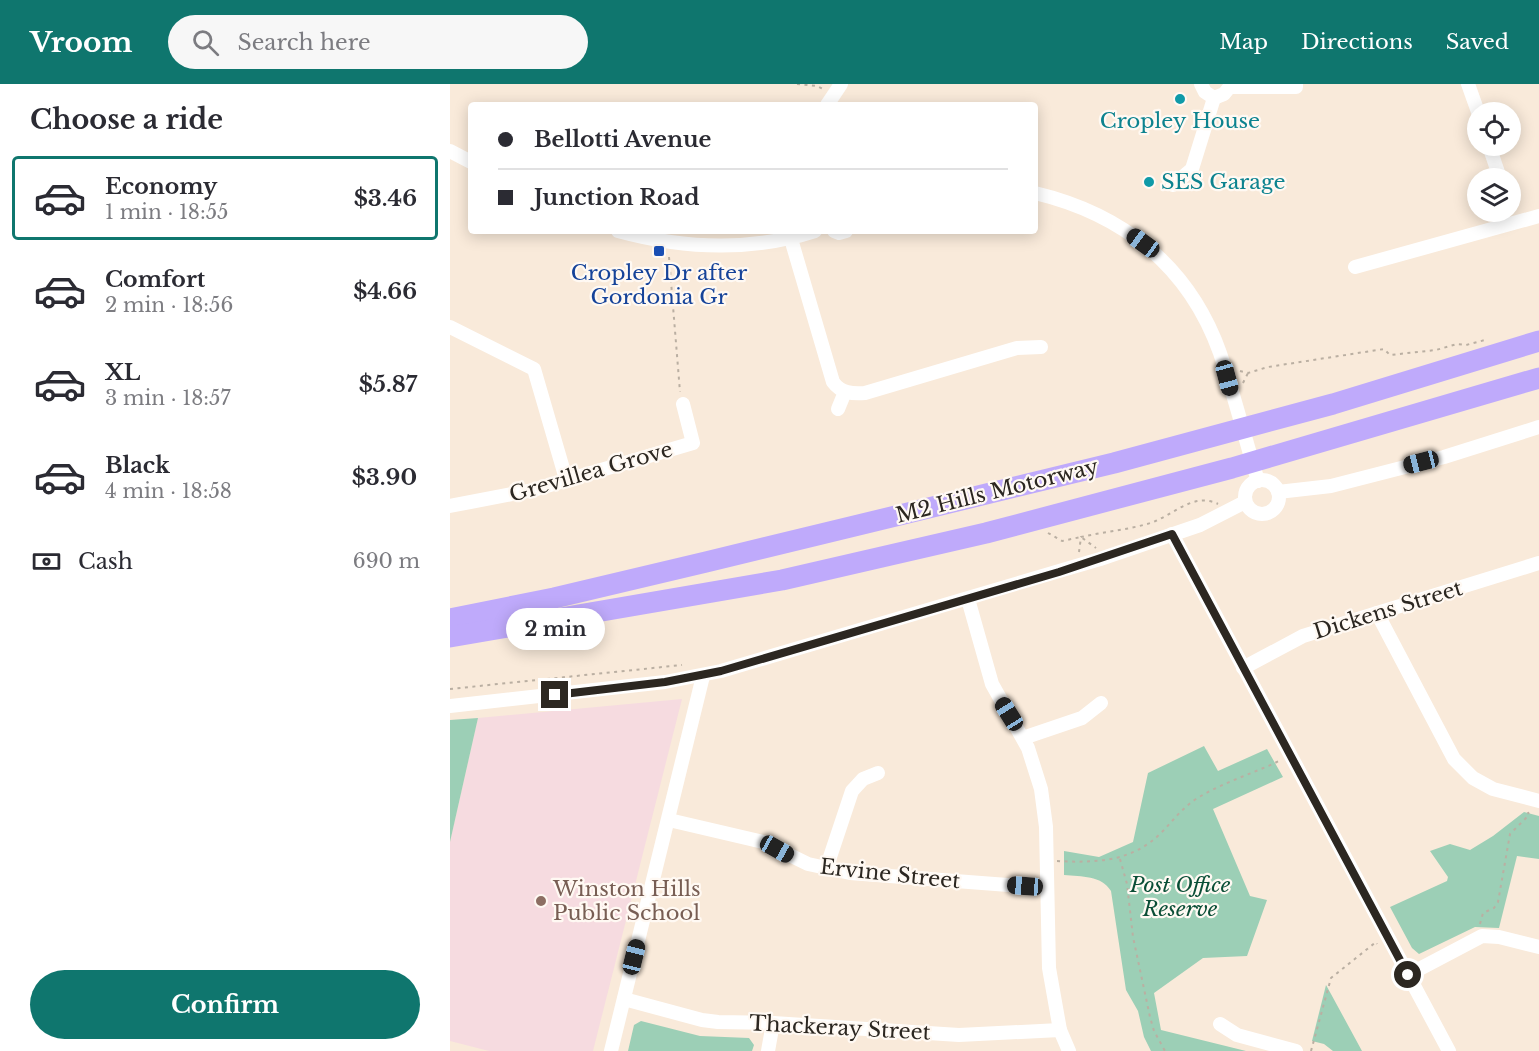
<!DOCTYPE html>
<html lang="en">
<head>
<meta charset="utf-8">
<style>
  body { margin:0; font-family:"Libre Baskerville",serif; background:#f7f7f7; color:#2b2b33; height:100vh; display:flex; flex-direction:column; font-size:22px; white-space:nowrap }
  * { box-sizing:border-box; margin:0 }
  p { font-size:20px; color:#7c7c81 }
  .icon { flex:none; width:33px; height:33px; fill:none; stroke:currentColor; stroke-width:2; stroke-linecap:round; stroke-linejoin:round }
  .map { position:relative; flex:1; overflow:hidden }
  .drawer { display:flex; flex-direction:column; background:#fff; width:450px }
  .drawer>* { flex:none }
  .banner { position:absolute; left:18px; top:18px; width:570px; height:132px; border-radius:6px; box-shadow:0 3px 15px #0003; display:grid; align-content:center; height:132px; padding:0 30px; background:#fff }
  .controls { position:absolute; left:1017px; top:18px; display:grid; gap:12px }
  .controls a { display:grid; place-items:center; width:54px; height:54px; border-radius:50%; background:#fff; box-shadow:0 3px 15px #0003; font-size:30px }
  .end { position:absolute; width:27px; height:27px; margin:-14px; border:8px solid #2c2721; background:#fff; box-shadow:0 0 0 3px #fff }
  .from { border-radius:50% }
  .bubble { position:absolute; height:42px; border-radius:21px; background:#fff; box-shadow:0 3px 15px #0003; font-size:20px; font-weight:800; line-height:42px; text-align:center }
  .car { position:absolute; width:18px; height:36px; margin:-18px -9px; border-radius:8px; box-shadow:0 0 4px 2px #0007; background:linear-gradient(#222 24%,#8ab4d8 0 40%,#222 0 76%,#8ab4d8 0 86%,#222 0) }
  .banner b { display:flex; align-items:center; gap:21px; height:57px; font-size:22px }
  .banner b+b { border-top:2px solid #e1e1e2 }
  .banner i { width:15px; height:15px; background:#2b2b33 }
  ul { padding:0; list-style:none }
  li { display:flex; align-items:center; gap:18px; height:84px; margin:0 12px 9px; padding:0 18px; border:3px solid transparent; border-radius:6px }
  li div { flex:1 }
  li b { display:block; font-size:22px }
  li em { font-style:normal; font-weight:800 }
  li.selected { border-color:#0f766e }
  li>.icon { width:54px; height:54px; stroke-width:1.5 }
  h2 { padding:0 30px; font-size:27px; line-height:72px }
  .pay { display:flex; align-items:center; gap:15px; height:66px; padding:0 30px; font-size:22px }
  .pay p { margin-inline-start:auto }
  .action { display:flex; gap:12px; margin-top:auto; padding:12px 30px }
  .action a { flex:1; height:69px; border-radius:36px; background:#0f766e; color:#fff; font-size:24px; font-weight:800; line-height:69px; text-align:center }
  header { display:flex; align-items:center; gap:36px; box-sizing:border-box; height:84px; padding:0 30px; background:#0f766e; color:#fff }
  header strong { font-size:28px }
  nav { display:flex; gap:33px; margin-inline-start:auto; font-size:21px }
  .search { width:420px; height:54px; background:#f7f7f7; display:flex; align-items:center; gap:15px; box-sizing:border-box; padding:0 21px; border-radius:33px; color:#7c7c81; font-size:22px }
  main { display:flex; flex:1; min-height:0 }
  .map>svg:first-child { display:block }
  .education { fill:#f6dbe0 }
  .green { fill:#9ccfb6 }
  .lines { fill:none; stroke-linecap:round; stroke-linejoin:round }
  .path { stroke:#baafa2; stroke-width:2; stroke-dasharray:3 4.5; stroke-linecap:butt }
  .minor { stroke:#fff; stroke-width:14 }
  .highway { stroke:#bfaafb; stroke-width:21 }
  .route { stroke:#2c2721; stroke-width:8 }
  .culture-dot { fill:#0f9aa8; stroke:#fff9f3; stroke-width:2 }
  .transit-dot { fill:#1a4fb4; stroke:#fff9f3; stroke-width:2 }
  .education-dot { fill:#8d6e63; stroke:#fff9f3; stroke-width:2 }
  .labels { text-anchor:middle; stroke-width:4.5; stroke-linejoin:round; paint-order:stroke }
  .culture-label { font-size:21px; fill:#0d838f; stroke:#fff9f3 }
  .transit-label { font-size:21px; fill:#164399; stroke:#fff9f3 }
  .street-label { font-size:21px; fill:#2c2721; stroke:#fff9f3 }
  .park-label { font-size:21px; font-style:italic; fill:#0a4e36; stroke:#fff9f3 }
  .education-label { font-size:21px; fill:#785e54; stroke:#fff9f3; text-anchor:start }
</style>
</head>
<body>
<header>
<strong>Vroom</strong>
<div class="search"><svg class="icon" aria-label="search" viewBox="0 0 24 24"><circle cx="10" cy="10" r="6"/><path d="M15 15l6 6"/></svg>Search here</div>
<nav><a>Map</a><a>Directions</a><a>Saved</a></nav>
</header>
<main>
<section class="drawer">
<h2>Choose a ride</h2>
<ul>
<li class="selected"><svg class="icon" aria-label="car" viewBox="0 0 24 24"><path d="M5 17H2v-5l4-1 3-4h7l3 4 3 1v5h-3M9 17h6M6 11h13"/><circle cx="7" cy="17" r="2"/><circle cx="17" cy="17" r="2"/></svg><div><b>Economy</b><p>1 min · 18:55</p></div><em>$3.46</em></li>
<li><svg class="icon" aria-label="car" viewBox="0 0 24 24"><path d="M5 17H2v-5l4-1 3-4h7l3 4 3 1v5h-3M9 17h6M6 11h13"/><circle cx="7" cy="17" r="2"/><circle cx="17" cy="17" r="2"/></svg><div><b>Comfort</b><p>2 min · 18:56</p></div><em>$4.66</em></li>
<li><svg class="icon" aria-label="car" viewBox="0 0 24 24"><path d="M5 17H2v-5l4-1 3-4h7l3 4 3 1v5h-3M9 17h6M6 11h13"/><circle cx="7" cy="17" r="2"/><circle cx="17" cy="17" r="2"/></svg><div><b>XL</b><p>3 min · 18:57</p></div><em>$5.87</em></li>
<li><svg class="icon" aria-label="car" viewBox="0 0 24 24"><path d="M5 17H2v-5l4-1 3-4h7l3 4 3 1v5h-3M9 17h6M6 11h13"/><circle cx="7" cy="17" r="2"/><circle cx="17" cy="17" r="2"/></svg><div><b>Black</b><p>4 min · 18:58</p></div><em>$3.90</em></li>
</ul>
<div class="pay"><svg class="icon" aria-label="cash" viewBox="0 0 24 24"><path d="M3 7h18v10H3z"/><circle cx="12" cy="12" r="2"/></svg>Cash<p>690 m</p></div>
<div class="action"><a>Confirm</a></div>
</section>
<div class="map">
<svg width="1089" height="967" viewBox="0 0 1089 967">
  <rect width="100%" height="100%" fill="#f9eada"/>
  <!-- education -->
  <polygon class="education" points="232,615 143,967 39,967 0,957 0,758 28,634"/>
  <!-- green -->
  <g class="green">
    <polygon points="28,634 0,758 0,636"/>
    <path d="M754 662 768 687 817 665 833 693 763 725 800 812 817 816 797 872 753 874 704 909 711 946 796 967H701L694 953 688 927 676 906 661 807C651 791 632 793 614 791V767L649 773 683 758 698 689Z"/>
    <polygon points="1074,728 1089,732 1089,775 1067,772 1049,844 1025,843 969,870 962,864 940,823 997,797 998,793 980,767 1000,760 1020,766 1043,752"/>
    <polygon points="876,901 881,910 912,967 883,967 874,960 862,957"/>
    <polygon points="191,937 250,952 299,954 304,961 302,967 178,967 184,941"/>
  </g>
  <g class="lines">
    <!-- path -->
    <g class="path">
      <polyline points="347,0 367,2 373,5"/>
      <polyline points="219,173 230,308"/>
      <polyline points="790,287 798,289 818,283 934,265 940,271 986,266 1007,260 1016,261 1035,256"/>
      <polyline points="793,299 798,289"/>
      <polyline points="598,449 612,457 631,453 646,464"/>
      <path d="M629 468 631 453C653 448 676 446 697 440 721 434 742 407 768 420"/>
      <polyline points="0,605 232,581"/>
      <polyline points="670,775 677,800 683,853 700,933 704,947 715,967"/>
      <path d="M607 777C645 779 681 778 710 750 722 738 731 725 746 715 771 699 802 690 829 677"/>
      <polyline points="1030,840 1033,829 1044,824 1048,818 1060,750 1079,731 1078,728"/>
      <polyline points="861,967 881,894 926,858 927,860"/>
    </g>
    <!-- minor -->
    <g class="minor">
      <polyline points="751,0 755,8 764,14 774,10 782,0"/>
      <polyline points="1018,0 1028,28"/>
      <polyline points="781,3 846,3 846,0"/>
      <polyline points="377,21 391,0"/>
      <polyline points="1039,62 1050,94"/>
      <polyline points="0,67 21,78"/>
      <polyline points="723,101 742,85 764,14"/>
      <path d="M585 109C673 130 739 182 770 269 784 311 795 354 808 397"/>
      <path d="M168 147C234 165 300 168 365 147"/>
      <polyline points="384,147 389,149 396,147"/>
      <path d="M341 155 383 298C391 309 402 310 415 309L567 264 591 263"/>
      <polyline points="905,183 1089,132"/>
      <polyline points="0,243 84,285 116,395"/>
      <polyline points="388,325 395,308"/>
      <circle cx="812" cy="413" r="17"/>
      <polyline points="828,408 881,402 994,373 1089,343"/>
      <polyline points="0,422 83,406 243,359 233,320"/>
      <polyline points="722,450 999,967"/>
      <polyline points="518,515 542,600 578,664 591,705 596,743 599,884 610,946 619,967"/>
      <polyline points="927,529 1004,675 1023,694 1043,705 1089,717"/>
      <polyline points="793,584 853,552 1089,479"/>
      <polyline points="0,622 215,598 271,587 650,475 750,441 795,418"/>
      <polyline points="573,654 632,634 651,619"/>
      <polyline points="219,736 313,758 358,780 400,789 597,804"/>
      <polyline points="376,785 402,707 413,695 428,689"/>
      <polyline points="958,891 1032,852 1049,853 1089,863"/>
      <polyline points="174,915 252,936 268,938 323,939 509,951 610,946"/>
      <polyline points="770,940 787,951 846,967"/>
      <polyline points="161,967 253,592"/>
      <polyline points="318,967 323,939"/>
    </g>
    <!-- highway -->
    <g class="highway">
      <polyline points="0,535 104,514 256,478 664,379 883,320 1089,257"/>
      <polyline points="0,553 332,496 536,449 782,384 1089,294"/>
    </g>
  </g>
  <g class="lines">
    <!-- route -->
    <polyline class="route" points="105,611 215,598 271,587 609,488 722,450 958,891"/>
  </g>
  <!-- markers -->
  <g class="culture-dot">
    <circle cx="730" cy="15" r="6"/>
    <circle cx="699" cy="98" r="6"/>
  </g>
  <rect class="transit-dot" x="203" y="161" width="12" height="12" rx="3"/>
  <circle class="education-dot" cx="91" cy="817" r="6"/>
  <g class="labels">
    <!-- culture labels -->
    <g class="culture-label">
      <text x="730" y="44">Cropley House</text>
      <text x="711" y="105" text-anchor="start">SES Garage</text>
    </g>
    <!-- transit labels -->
    <g class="transit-label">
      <text x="209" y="196">Cropley Dr after<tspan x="209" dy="24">Gordonia Gr</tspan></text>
    </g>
    <!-- street labels -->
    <g class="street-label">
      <text transform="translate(141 388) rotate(-16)" y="7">Grevillea Grove</text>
      <text transform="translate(547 407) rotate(-14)" y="7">M2 Hills Motorway</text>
      <text transform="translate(938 526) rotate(-17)" y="7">Dickens Street</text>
      <text transform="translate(440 790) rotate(6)" y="7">Ervine Street</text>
      <text transform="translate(390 944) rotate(3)" y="7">Thackeray Street</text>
    </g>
    <!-- park labels -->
    <g class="park-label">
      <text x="730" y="808">Post Office<tspan x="730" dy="24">Reserve</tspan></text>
    </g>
    <!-- education labels -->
    <g class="education-label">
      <text x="103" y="812">Winston Hills<tspan x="103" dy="24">Public School</tspan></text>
    </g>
  </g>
</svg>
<div class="controls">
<a><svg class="icon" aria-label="locate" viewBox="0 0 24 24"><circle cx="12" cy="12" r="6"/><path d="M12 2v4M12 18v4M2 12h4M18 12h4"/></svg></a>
<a><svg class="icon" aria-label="layers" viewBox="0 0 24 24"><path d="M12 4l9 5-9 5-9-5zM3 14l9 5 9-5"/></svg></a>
</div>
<i class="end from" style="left:958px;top:891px"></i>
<i class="end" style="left:105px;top:611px"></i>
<div class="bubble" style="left:56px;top:524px;width:99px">2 min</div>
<i class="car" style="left:693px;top:159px;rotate:306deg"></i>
<i class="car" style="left:777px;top:294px;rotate:165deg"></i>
<i class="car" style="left:971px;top:378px;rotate:256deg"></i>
<i class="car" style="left:559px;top:630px;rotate:328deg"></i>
<i class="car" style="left:327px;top:765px;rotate:119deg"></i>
<i class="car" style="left:575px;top:802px;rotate:274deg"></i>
<i class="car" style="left:184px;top:873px;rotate:14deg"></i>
<div class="banner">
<b><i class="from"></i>Bellotti Avenue</b>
<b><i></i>Junction Road</b>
</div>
</div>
</main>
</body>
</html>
